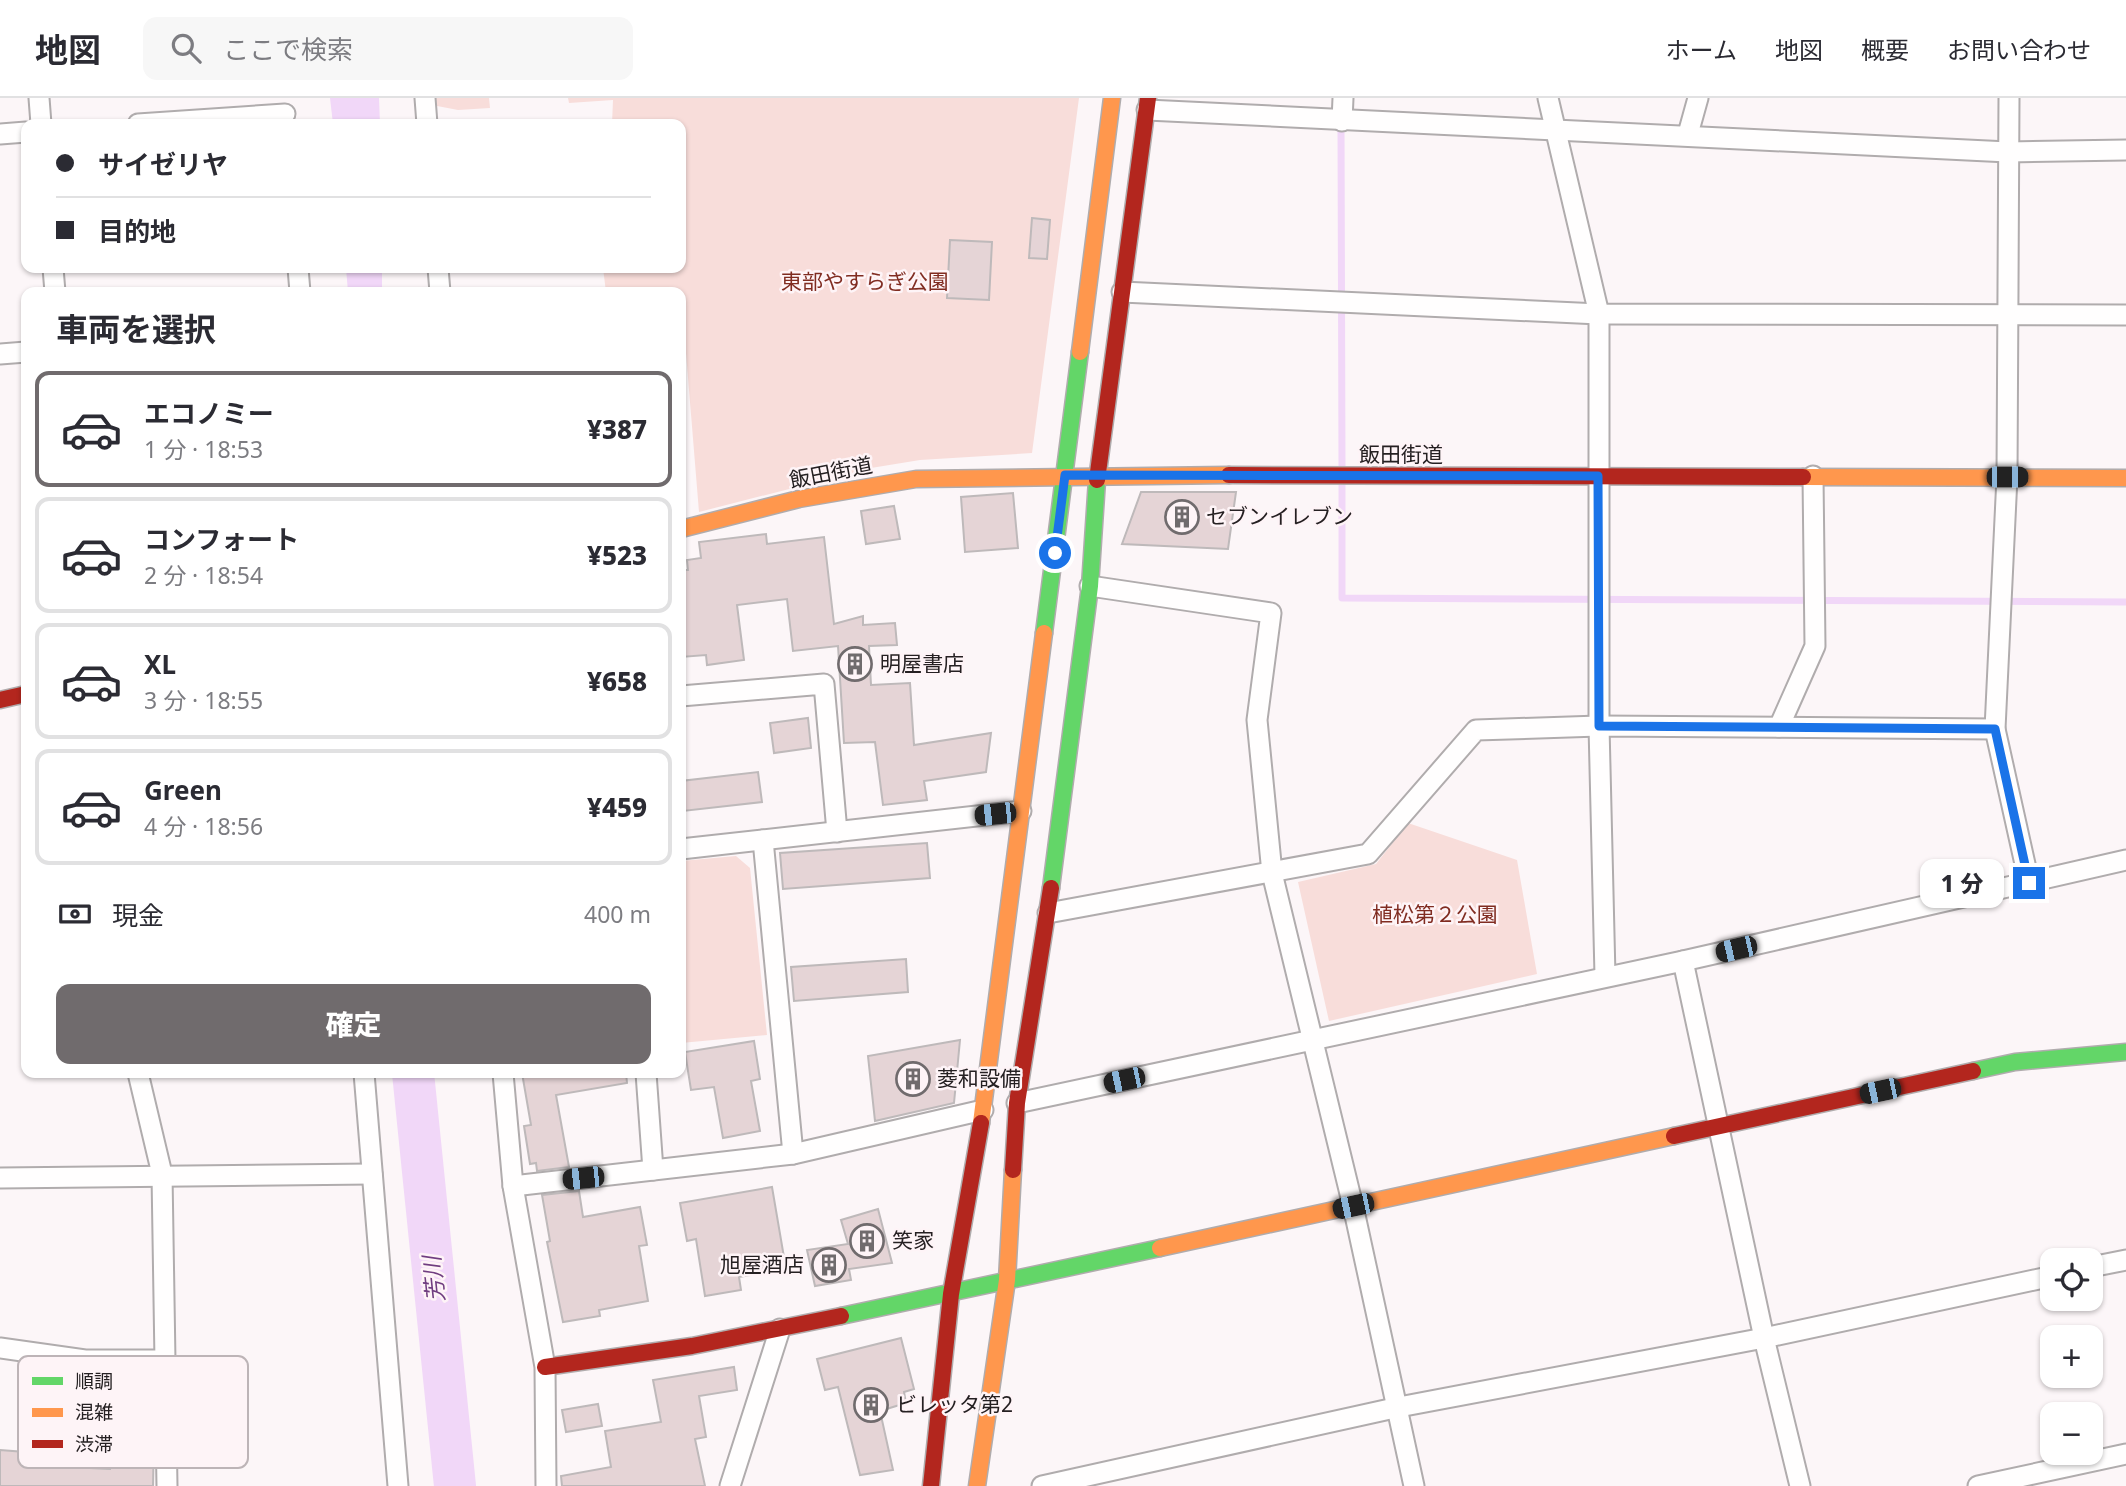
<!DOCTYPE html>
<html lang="ja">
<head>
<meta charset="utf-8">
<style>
  body { margin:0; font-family:"Noto Sans","Noto Sans JP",sans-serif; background:#f7f7f7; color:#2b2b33; height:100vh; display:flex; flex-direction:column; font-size:26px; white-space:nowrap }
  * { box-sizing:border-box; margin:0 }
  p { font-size:23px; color:#7c7c81 }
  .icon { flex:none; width:38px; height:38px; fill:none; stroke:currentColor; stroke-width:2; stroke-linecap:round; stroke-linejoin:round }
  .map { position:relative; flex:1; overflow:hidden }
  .side { position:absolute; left:21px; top:189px; width:665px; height:791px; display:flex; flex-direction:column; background:#fff; border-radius:14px; box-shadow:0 2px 5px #0004 }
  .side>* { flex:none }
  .top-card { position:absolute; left:21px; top:21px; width:665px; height:154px; border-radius:14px; box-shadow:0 2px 5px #0004; display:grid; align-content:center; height:154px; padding:0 35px; background:#fff }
  .tools { position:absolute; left:2040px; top:1150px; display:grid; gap:14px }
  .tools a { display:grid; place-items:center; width:63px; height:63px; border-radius:14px; background:#fff; box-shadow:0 2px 5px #0004; font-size:35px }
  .end { position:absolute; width:32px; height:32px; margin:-16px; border:9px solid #1a73e8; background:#fff; box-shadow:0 0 0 4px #fff }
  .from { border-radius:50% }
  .bubble { position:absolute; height:49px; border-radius:14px; background:#fff; box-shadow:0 2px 5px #0004; font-size:23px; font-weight:800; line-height:49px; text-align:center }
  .car { position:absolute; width:21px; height:42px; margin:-21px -10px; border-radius:9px; box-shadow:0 0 5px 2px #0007; background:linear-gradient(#222 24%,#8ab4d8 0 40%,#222 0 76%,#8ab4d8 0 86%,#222 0) }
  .top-card b { display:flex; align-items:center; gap:24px; height:66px; font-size:26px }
  .top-card b+b { border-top:2px solid #e1e1e2 }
  .top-card i { width:18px; height:18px; background:#2b2b33 }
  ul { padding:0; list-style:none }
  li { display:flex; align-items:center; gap:21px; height:116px; margin:0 14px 10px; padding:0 21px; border:4px solid #e1e1e2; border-radius:14px }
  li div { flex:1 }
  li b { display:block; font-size:26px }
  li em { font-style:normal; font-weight:800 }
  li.active { border-color:#706b6d }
  li>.icon { width:63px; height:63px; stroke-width:1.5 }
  h2 { padding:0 35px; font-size:32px; line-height:84px }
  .pay { display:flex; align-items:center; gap:18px; height:77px; padding:0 35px; font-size:26px }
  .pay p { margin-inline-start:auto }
  .primary-button { display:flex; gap:14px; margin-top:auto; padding:14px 35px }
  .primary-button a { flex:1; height:80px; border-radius:14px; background:#706b6d; color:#fff; font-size:28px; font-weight:800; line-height:80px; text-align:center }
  header { display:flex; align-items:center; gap:42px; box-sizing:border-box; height:98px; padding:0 35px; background:#fff; border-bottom:2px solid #e1e1e2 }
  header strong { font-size:33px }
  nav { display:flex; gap:38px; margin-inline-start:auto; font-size:24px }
  .search { width:490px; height:63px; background:#f7f7f7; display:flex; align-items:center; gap:18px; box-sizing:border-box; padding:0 24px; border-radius:14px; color:#7c7c81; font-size:26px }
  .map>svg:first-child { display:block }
  .green { fill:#f8ddda }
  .water { fill:#f1d7f8 }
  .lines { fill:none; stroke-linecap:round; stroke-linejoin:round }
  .stream { stroke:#f1d7f8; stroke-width:7 }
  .river { stroke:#f1d7f8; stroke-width:42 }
  .building { fill:#e5d4d6; stroke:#beb9ba; stroke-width:2 }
  .street-casing { stroke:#b0acad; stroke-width:23 }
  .fast-casing { stroke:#b0acad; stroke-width:19 }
  .slow-casing { stroke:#b0acad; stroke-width:19 }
  .jam-casing { stroke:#b0acad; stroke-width:19 }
  .street { stroke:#fffefe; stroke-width:19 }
  .fast { stroke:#63d668; stroke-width:16 }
  .slow { stroke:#ff974d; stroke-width:16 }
  .jam { stroke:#b3261e; stroke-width:16 }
  .route { stroke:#1a73e8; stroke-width:9 }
  .labels { text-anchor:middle; stroke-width:5; stroke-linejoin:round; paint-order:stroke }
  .park-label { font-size:21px; fill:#802c21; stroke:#fef4f7 }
  .street-label { font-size:21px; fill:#252022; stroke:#fef4f7 }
  .poi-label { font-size:21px; fill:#252022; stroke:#fef4f7; text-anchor:start }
  .water-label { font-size:23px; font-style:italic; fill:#703d80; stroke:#fef4f7 }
  .key { fill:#fef4f7; stroke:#bdb4b7; stroke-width:2 }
  .key-label { font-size:19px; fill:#252022 }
</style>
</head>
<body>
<header>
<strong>地図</strong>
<div class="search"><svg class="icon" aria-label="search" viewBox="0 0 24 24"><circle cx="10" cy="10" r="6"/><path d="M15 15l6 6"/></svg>ここで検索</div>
<nav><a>ホーム</a><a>地図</a><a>概要</a><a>お問い合わせ</a></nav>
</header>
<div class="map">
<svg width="2126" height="1388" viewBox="0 0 2126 1388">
  <rect width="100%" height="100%" fill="#fcf6f8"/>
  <!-- green -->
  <g class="green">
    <polygon points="432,0 489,0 490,10 458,12 432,7"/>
    <polygon points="568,0 1079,0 1032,355 920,362 871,370 699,414 681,194 606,194 603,170 681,170 681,26 612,26 613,2 569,5"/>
    <polygon points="1408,725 1517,762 1537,876 1329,923 1298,784 1376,766"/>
    <polygon points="736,758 750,770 767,937 681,945 681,763"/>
  </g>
  <!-- water -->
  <g class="water">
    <polygon points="330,0 379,0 380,26 333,26"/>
    <polygon points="346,170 382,170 382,194 348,194"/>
  </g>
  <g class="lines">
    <!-- stream -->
    <g class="stream">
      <polyline points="1341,25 1342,373"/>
      <polyline points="1342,385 1342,500 2126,504"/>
    </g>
    <!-- river -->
    <polyline class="river" points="413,975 455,1388"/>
  </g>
  <!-- building -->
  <g class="building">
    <polygon points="1032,120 1050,122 1047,161 1029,160"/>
    <polygon points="950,142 992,144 989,202 947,200"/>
    <polygon points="1141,394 1236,394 1228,451 1122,446"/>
    <polygon points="1013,395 1018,450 965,454 961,399"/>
    <polygon points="894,408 900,441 866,446 861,413"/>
    <polygon points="766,436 767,446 824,439 834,526 863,518 863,527 895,525 897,547 869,548 871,587 910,585 914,647 991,635 986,674 924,683 927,702 883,707 875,644 844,645 838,548 793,553 787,501 737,507 744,562 707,567 706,557 681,559 681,472 688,472 687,462 701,460 699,444"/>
    <polygon points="808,620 811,650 774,655 770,625"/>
    <polygon points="758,674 762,704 683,713 681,683"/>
    <polygon points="927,745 930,780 783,791 780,755"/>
    <polygon points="906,861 908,894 794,903 791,869"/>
    <polygon points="960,942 954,1005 875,1023 868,958"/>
    <polygon points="754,943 760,981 751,983 760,1033 723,1040 714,989 691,992 685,954"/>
    <polygon points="522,975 626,975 627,985 556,997 569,1069 537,1073 536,1065 530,1066 524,1028 531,1027"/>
    <polygon points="772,1089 786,1171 739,1179 741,1192 705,1198 696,1141 687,1143 680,1105"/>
    <polygon points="579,1093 583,1119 640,1109 647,1147 639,1148 648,1203 599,1212 600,1218 563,1224 547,1144 550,1143 542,1097"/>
    <polygon points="878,1111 892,1165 849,1171 851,1182 815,1188 807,1152 848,1146 841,1122"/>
    <polygon points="901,1240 914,1291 904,1294 906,1305 880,1313 893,1372 860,1377 838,1289 825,1292 817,1261"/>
    <polygon points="734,1269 737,1292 699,1298 706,1339 695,1341 705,1388 562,1388 561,1378 611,1369 605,1333 661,1324 653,1282"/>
    <polygon points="598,1306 602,1328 566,1334 562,1312"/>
    <polygon points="112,1337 154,1339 153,1388 0,1388 0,1352 25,1354 24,1367 110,1371"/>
  </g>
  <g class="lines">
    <!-- street casing -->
    <g class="street-casing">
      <g id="street">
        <polyline points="39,0 41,26"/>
        <polyline points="425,0 427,26"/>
        <polyline points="1548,0 1599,216 1599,628 1605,878"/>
        <polyline points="2009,0 2007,379 1995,631 2029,784"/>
        <polyline points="1147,12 2008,54 2126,52"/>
        <polyline points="1342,23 1343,0"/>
        <polyline points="138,26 285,16"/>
        <polyline points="0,36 26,34"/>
        <polyline points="1688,36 1698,0"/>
        <polyline points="53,170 55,194"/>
        <polyline points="298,170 300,194"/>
        <polyline points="438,170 440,194"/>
        <polyline points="1122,194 1599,216 2126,217"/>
        <polyline points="0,256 26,254"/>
        <polyline points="1090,488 1271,515 1257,622 1272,775 1353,1108 1414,1388"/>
        <polyline points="681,598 824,586 837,734"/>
        <polyline points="1779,629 1815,548 1813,378"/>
        <polyline points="763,742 793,1056"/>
        <polyline points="681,751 1021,713"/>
        <polyline points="1048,815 1368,756 1476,632 1599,628 1995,631"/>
        <polyline points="1683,863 2126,762"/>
        <polyline points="138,975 162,1076 167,1388"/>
        <polyline points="364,975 398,1388"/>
        <polyline points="503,975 513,1088 545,1269 546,1388"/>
        <polyline points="646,975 653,1072"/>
        <polyline points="1017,1005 1683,863 1764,1240 1800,1388"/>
        <polyline points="0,1080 372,1076"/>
        <polyline points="513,1088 793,1056 983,1012"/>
        <polyline points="2091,1169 2126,1162"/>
        <polyline points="0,1250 85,1262 165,1262"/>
        <polyline points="730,1388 780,1231"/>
        <polyline points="1042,1388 1399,1309 1764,1240 2053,1178"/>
        <polyline points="1978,1388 2126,1356"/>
      </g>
    </g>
    <!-- fast casing -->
    <g class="fast-casing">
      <g id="fast">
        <polyline points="1044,535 1080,254"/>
        <polyline points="1051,790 1090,488 1097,382"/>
        <polyline points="1973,973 2015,964 2126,954"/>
        <polyline points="841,1218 1160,1150"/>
      </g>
    </g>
    <!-- slow casing -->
    <g class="slow-casing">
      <g id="slow">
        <polyline points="1080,254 1112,0"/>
        <polyline points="1803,379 2126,380"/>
        <polyline points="681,431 799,401 916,381 1229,377"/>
        <polyline points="981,1025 1044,535"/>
        <polyline points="1160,1150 1674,1038"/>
        <polyline points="977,1388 1007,1182 1013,1072"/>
      </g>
    </g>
    <!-- jam casing -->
    <g class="jam-casing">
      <g id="jam">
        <polyline points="1229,377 1803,379"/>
        <polyline points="1097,382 1148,0"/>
        <polyline points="0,602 26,596"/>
        <polyline points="1674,1038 1973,973"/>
        <polyline points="1013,1072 1017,1005 1051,790"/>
        <polyline points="545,1269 692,1248 841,1218"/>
        <polyline points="931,1388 951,1196 981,1025"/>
      </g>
    </g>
    <!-- street -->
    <use href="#street" class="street"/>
    <!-- fast -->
    <use href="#fast" class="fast"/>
    <!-- slow -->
    <use href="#slow" class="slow"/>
    <!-- jam -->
    <use href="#jam" class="jam"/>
  </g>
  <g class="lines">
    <!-- route -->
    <polyline class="route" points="1055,455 1065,377 1598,378 1599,628 1995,631 2029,785"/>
  </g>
  <!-- icons -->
  <defs>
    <g id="building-ring" transform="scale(1.75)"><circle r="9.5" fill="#fef4f7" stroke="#706b6d" stroke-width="1.5"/><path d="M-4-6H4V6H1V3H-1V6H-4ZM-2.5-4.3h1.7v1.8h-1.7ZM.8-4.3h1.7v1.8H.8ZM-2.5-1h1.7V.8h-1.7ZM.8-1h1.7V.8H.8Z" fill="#706b6d"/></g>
  </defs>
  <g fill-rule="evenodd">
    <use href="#building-ring" x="1182" y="419"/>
    <use href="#building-ring" x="855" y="566"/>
    <use href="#building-ring" x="913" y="981"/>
    <use href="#building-ring" x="867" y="1143"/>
    <use href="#building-ring" x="829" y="1167"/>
    <use href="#building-ring" x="871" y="1307"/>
  </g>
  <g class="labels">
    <!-- park labels -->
    <g class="park-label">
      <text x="865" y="191">東部やすらぎ公園</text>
      <text x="1435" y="824">植松第２公園</text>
    </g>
    <!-- street labels -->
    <g class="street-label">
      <text x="1401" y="364">飯田街道</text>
      <text transform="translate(831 375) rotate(-11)" y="7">飯田街道</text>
    </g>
    <!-- poi labels -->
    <g class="poi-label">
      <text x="1206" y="426">セブンイレブン</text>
      <text x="880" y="573">明屋書店</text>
      <text x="937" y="988">菱和設備</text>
      <text x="892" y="1150">笑家</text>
      <text x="804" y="1174" text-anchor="end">旭屋酒店</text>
      <text x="896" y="1314">ビレッタ第2</text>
    </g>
    <!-- water labels -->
    <g class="water-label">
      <text transform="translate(434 1181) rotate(-96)" y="8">芳川</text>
    </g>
  </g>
  <!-- legend -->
  <rect x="18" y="1258" width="230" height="112" rx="10" class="key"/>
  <rect x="32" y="1279" width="31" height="8" fill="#63d668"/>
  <rect x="32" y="1310" width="31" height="9" fill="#ff974d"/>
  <rect x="32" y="1342" width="31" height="8" fill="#b3261e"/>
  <g class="key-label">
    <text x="75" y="1290">順調</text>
    <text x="75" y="1321">混雑</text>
    <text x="75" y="1353">渋滞</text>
  </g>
</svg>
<div class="tools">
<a><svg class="icon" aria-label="locate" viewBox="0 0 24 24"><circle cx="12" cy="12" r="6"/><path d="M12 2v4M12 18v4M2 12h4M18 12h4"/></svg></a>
<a>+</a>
<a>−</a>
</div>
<i class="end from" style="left:1055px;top:455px"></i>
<i class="end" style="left:2029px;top:785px"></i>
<div class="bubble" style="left:1920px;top:761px;width:84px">1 分</div>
<i class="car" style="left:2007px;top:379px;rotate:90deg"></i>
<i class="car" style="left:995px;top:716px;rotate:264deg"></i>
<i class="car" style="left:1736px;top:851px;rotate:257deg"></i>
<i class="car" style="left:1124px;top:982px;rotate:258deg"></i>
<i class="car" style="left:1880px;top:993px;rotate:258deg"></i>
<i class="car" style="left:583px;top:1080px;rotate:264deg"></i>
<i class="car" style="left:1353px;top:1108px;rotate:258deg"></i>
<div class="top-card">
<b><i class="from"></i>サイゼリヤ</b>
<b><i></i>目的地</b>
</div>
<section class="side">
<h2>車両を選択</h2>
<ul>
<li class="active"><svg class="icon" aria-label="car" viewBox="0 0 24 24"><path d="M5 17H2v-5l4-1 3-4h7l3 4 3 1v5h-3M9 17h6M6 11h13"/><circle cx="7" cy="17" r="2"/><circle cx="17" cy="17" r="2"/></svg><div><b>エコノミー</b><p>1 分 · 18:53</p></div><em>¥387</em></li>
<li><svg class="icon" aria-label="car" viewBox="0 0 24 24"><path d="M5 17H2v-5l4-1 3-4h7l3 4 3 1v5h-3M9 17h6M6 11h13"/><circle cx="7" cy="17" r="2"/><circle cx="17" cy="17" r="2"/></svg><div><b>コンフォート</b><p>2 分 · 18:54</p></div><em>¥523</em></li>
<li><svg class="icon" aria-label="car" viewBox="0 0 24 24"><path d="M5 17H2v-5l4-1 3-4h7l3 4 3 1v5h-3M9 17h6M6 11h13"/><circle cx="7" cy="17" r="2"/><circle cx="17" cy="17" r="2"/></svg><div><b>XL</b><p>3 分 · 18:55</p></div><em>¥658</em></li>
<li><svg class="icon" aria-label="car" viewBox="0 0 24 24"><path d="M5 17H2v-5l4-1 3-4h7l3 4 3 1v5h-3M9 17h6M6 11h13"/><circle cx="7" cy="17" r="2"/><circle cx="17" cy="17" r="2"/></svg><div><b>Green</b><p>4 分 · 18:56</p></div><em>¥459</em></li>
</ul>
<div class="pay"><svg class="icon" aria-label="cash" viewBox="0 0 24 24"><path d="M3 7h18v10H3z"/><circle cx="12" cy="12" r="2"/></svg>現金<p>400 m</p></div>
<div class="primary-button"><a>確定</a></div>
</section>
</div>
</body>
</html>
